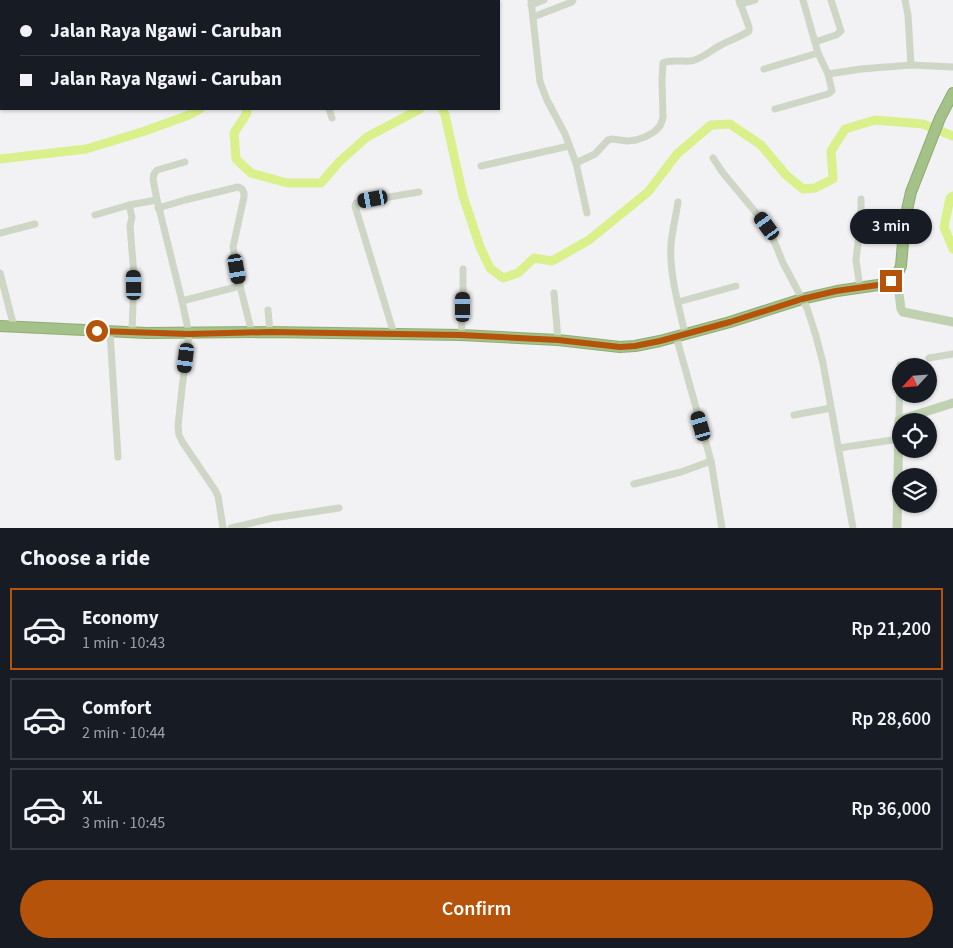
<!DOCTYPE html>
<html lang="en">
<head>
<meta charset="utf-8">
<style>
  body { margin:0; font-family:"Source Sans 3",sans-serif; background:#242831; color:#f1f3f6; height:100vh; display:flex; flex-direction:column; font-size:19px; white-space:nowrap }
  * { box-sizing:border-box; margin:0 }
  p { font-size:16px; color:#9ea1a6 }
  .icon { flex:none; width:28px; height:28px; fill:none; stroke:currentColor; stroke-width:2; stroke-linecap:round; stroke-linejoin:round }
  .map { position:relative; height:528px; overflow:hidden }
  .panel { display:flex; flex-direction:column; background:#171b24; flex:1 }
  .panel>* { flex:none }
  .guide { position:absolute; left:0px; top:0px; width:500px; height:110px; box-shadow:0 1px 4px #0004; display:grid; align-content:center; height:110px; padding:0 20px; background:#171b24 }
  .needle { width:32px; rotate:244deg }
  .fabs { position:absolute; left:892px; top:358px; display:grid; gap:10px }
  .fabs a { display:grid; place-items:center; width:45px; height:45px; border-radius:50%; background:#171b24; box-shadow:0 1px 4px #0004; font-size:25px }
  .end { position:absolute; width:22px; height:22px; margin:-11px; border:6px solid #b45309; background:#fff; box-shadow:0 0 0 2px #fff }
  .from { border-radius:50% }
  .bubble { position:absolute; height:35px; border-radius:18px; background:#171b24; box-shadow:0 1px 4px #0004; font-size:16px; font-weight:600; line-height:35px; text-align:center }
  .car { position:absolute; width:15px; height:30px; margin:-15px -8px; border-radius:6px; box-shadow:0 0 4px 1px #0007; background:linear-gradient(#222 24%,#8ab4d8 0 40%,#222 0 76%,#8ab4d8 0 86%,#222 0) }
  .guide b { display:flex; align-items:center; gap:18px; height:48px; font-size:19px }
  .guide b+b { border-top:1px solid #363941 }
  .guide i { width:12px; height:12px; background:#f1f3f6 }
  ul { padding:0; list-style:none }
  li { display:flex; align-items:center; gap:15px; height:82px; margin:0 10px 8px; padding:0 10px; border:2px solid #363941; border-radius:0px }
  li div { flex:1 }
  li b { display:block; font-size:19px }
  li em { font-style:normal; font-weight:600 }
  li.selected { border-color:#b45309 }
  li>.icon { width:45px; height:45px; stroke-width:1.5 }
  h2 { padding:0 20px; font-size:22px; line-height:60px }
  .cta { display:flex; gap:10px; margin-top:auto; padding:10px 20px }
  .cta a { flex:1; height:58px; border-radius:30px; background:#b45309; color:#fff; font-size:20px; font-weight:600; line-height:58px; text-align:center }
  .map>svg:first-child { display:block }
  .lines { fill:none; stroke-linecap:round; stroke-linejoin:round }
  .river { stroke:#daf08b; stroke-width:9 }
  .highway-casing { stroke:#8ead73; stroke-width:12 }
  .minor { stroke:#ced6c5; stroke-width:7 }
  .major { stroke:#c0d1b1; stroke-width:9 }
  .highway { stroke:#a3c188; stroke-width:10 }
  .route { stroke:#b45309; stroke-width:6 }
</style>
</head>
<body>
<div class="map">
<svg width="953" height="528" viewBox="0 0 953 528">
  <rect width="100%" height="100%" fill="#f2f1f4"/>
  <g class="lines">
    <!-- river -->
    <g class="river">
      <polyline points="246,109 247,113 234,133 236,159 251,173 287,183 321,183 339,162 367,137 420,109"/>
      <polyline points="442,109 445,115 463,196 480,247 490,268 503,278 518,273 534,258 552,261 589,240 648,192 677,154 711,125 730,124 761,145 786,175 803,189 815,188 833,179 831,151 845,129 875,120 923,124 953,136"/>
      <polyline points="0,159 86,149 142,132 189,115 200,109"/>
      <polyline points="953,196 950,198 944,227 953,249"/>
    </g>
    <!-- highway casing -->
    <g class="highway-casing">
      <polyline id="highway" points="0,326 147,333 270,332 461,335 558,340 620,347 635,346 660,341 730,322 802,299 837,291 878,285 891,281 896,277 901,266 905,219 911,192 940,118 953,93"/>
    </g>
    <!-- minor -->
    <g class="minor">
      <polyline points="215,0 215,1"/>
      <polyline points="269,0 269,1"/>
      <polyline points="311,0 311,1"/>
      <polyline points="531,0 540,82 547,100 565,134 576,163 587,213"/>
      <polyline points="905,0 908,15 911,65"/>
      <polyline points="11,1 11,0"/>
      <polyline points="740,4 755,0"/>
      <polyline points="531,5 544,0"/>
      <polyline points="0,8 1,8"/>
      <polyline points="533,17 572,2 573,0"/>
      <polyline points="815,42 836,35 841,31 831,0"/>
      <polyline points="764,69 818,53"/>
      <polyline points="828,74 861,69 911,65 953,67"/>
      <polyline points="329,109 332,118"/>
      <polyline points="775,109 828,94 832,91 828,74 818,53 803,0"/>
      <polyline points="713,158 723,173 767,226 777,248 783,263 807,308 816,336 823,363 853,528"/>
      <polyline points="185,162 157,170 154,174 153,179 157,200 182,301 189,334 182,388 178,426 179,435 183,443 215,490 218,496 223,528"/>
      <path d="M576 163 595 154 608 140 612 139 627 141 636 140 645 137 654 132 660 126 663 118 662 80 663 63C672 59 681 62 690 61 701 60 711 50 721 45 730 40 740 37 749 31V27L739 0"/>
      <polyline points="481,166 569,146"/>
      <path d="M678 202C676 216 672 231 671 245 669 273 679 307 685 334"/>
      <polyline points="129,205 132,217 130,226 134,275 132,332"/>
      <polyline points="158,208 185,200 238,187 242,189 244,193 244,197 233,247 240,286 252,333"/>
      <polyline points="95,215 129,205 157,200"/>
      <polyline points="0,233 35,224"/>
      <polyline points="0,273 14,327"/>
      <polyline points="860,288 856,260 861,216 861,199"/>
      <polyline points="554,293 558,340"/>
      <polyline points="182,301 240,286"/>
      <polyline points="678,302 736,286"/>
      <polyline points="268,310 270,332"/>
      <polyline points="110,332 118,457"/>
      <polyline points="394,334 355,206 356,203 359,202 419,192"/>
      <polyline points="461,335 463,307 463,269"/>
      <polyline points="676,336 711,461 722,528"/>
      <polyline points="929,358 953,354"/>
      <polyline points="794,415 831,408"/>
      <polyline points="899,420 900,365"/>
      <polyline points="839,448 899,439"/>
      <polyline points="634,484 681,472 711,461"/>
      <polyline points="231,528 273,518 339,508"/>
    </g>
    <!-- major -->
    <g class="major">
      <polyline points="899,271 898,285 901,309 903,312 953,322"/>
      <polyline points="897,528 899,420 953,403"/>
    </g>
    <!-- highway -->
    <use href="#highway" class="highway"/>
  </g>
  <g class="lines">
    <!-- route -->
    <polyline class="route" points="97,331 189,334 270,332 461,335 558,340 620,347 635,346 660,341 730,322 802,299 836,291 878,285 891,281"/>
  </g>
</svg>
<div class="fabs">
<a><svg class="needle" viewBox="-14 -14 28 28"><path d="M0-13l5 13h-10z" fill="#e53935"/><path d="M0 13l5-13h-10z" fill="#9ea1a6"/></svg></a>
<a><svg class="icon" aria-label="locate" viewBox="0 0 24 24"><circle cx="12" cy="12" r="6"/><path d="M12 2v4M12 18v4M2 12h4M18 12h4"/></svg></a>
<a><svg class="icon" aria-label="layers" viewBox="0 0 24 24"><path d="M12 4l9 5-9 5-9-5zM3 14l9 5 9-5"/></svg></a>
</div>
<i class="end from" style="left:97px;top:331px"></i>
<i class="end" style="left:891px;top:281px"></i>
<div class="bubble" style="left:850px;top:209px;width:82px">3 min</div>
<i class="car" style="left:373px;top:199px;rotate:260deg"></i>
<i class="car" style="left:767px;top:226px;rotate:324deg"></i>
<i class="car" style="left:237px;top:269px;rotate:170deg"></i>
<i class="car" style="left:134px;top:285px;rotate:359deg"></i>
<i class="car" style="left:463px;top:307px;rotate:0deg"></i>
<i class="car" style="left:186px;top:358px;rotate:187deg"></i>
<i class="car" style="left:701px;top:426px;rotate:344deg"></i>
<div class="guide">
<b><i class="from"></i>Jalan Raya Ngawi - Caruban</b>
<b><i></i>Jalan Raya Ngawi - Caruban</b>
</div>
</div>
<section class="panel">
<h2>Choose a ride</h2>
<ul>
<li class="selected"><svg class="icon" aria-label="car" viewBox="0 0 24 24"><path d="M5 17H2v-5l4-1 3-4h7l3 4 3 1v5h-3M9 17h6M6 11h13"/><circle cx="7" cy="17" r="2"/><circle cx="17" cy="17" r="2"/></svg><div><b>Economy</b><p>1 min · 10:43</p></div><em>Rp 21,200</em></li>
<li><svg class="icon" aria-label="car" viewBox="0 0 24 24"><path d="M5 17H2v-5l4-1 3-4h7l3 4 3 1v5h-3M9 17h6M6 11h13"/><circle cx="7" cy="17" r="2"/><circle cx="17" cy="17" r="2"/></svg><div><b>Comfort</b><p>2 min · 10:44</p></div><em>Rp 28,600</em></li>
<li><svg class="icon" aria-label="car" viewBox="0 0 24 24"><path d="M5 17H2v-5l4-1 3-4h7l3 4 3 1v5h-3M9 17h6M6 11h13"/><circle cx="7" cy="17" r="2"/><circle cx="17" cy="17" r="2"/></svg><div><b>XL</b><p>3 min · 10:45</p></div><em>Rp 36,000</em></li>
</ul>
<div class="cta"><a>Confirm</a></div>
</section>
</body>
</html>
